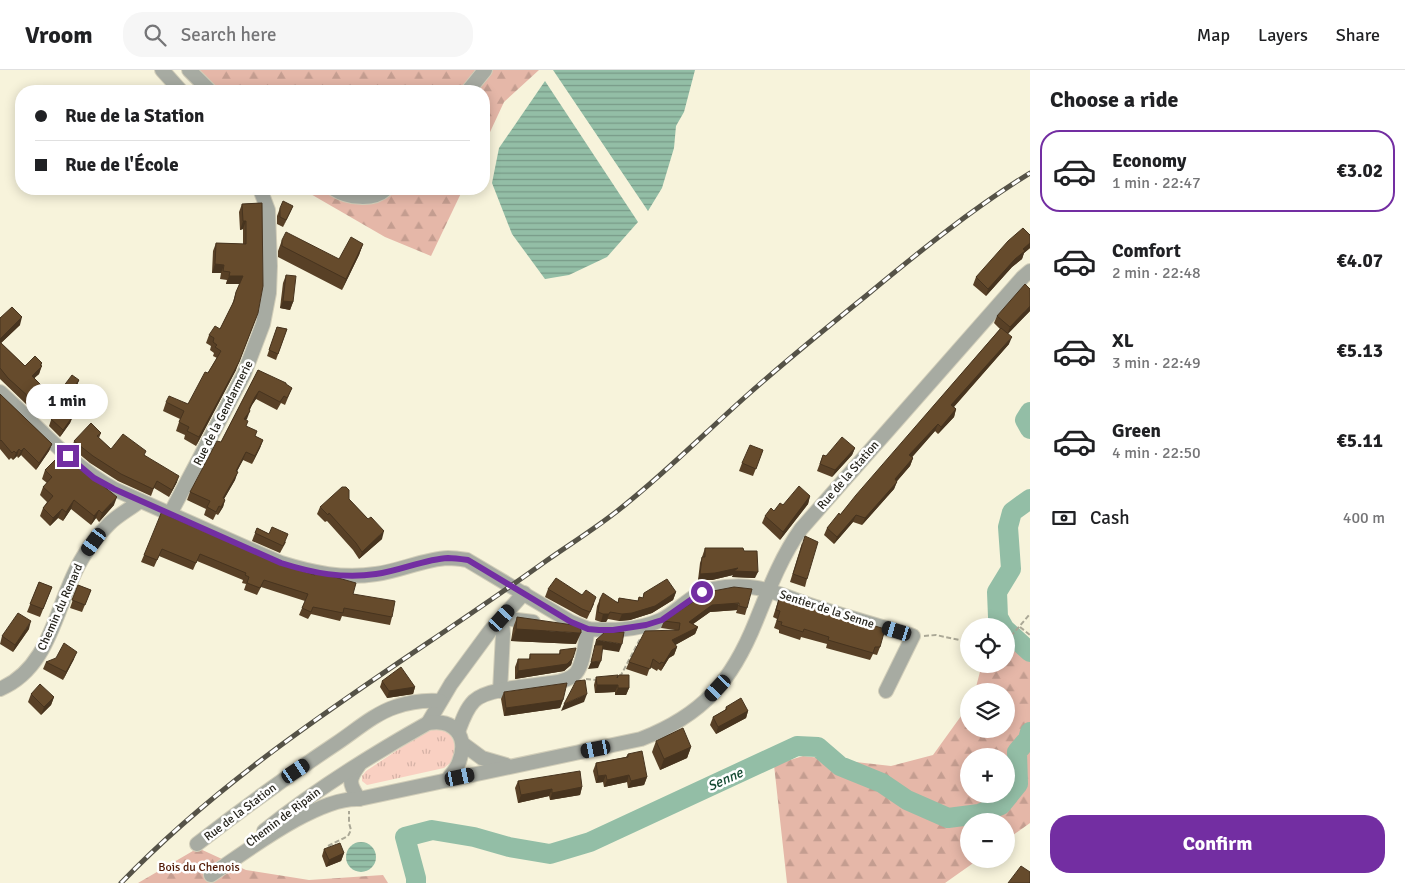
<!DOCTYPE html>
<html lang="en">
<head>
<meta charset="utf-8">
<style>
  body { margin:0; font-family:Signika,sans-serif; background:#f6f6f6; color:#202124; height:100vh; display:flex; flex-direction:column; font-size:19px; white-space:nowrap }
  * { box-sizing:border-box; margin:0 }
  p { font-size:16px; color:#757577 }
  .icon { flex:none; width:28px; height:28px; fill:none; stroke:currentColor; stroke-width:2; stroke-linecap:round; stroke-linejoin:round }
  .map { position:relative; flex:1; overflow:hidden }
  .panel { display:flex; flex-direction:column; background:#fff; width:375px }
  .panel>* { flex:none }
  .guide { position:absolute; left:15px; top:15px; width:475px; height:110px; border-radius:20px; box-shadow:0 2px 12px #0003; display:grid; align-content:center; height:110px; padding:0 20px; background:#fff }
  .buttons { position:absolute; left:960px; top:548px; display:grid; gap:10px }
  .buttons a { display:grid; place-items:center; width:55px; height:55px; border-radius:50%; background:#fff; box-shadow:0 2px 12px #0003; font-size:25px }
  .end { position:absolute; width:22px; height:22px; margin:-11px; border:6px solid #732ea2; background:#fff; box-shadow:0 0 0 2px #fff }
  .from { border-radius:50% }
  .bubble { position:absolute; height:35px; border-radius:18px; background:#fff; box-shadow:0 2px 12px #0003; font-size:16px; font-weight:800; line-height:35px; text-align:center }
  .car { position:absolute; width:15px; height:30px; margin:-15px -8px; border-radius:6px; box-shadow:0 0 4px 1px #0007; background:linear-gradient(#222 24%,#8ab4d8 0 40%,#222 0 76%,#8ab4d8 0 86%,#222 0) }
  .guide b { display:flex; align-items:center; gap:18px; height:48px; font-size:19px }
  .guide b+b { border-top:1px solid #e0e0e0 }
  .guide i { width:12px; height:12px; background:#202124 }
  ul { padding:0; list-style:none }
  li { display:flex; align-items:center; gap:15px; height:82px; margin:0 10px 8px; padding:0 10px; border:2px solid transparent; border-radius:20px }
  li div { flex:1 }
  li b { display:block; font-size:19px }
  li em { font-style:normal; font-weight:800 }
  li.selected { border-color:#732ea2 }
  li>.icon { width:45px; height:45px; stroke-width:1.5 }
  h2 { padding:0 20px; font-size:22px; line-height:60px }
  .pay { display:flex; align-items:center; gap:12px; height:55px; padding:0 20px; font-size:19px }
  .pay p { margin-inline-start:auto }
  .primary-button { display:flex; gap:10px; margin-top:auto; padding:10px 20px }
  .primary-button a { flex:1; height:58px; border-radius:20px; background:#732ea2; color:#fff; font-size:20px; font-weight:800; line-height:58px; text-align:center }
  header { display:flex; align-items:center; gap:30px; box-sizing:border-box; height:70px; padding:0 25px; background:#fff; border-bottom:1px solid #e0e0e0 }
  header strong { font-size:24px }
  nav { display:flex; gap:28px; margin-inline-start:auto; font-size:18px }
  .search { width:350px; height:45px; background:#f6f6f6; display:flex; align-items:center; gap:12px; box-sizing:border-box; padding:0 18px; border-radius:20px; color:#757577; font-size:19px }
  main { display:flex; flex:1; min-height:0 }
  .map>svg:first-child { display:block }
  .grass { fill:url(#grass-tufts) }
  .forest { fill:url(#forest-firs); fill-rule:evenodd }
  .water { fill:url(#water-rules) }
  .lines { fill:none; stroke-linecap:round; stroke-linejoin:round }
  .river { stroke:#93bea6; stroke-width:20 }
  .minor-casing { stroke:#d2ceb9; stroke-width:16 }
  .path { stroke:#aba896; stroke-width:2; stroke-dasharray:5 2.5; stroke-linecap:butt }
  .minor { stroke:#a7aba2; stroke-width:14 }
  .rail-casing { stroke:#555247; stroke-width:5 }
  .rail { stroke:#fff; stroke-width:3; stroke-dasharray:9; stroke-linecap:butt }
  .wall { fill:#584026 }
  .shaded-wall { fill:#47341f }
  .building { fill:#664b2c; stroke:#47341f }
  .route { stroke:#732ea2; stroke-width:6 }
  .labels { text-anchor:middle; stroke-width:5; stroke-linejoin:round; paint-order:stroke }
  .street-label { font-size:12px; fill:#27251d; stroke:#fff }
  .park-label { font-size:12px; fill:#4f1804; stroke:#fff }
  .water-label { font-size:14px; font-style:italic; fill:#134931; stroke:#fff }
</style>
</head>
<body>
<header>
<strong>Vroom</strong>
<div class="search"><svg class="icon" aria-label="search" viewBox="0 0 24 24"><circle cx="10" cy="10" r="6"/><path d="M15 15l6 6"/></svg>Search here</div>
<nav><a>Map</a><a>Layers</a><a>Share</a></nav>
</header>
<main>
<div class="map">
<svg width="1030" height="813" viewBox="0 0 1030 813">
  <defs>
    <pattern id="grass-tufts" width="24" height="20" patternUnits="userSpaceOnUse" patternTransform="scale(1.25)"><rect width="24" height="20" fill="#f9d0c2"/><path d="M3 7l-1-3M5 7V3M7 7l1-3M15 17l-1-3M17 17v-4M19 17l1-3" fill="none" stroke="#d5b2a6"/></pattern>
    <pattern id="forest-firs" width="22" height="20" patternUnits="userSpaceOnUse" patternTransform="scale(1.25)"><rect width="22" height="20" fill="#e5b7a8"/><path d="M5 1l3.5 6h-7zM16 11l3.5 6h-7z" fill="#c49d90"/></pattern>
    <pattern id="water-rules" width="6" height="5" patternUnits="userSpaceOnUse" patternTransform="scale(1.25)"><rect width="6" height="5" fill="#93bea6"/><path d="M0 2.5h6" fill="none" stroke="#789a87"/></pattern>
  </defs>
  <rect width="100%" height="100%" fill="#f7f3db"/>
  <!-- grass -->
  <path class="grass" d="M437 658C451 661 452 667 457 679L454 690 444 698 367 715 362 711V706L366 701 426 661Z"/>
  <!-- forest -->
  <g class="forest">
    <polygon points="187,0 539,0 504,32 484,75 484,21 206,21"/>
    <polygon points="302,119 463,119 431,186 385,167"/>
    <path d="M1030 572V753L1006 770V751H969V789H979L945 813H787L774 695 803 686 891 696 933 685 969 635V659H1006V621H975L982 594H1006V580ZM969 686H1006V724H969Z"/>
    <polygon points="198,778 246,800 309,810 383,805 388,813 138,813"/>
  </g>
  <!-- water -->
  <g class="water">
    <polygon points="553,0 695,0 684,42 676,56 674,78 662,118 648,141"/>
    <polygon points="545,11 638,152 607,187 569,205 545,209 512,164 492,113 499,78"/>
    <circle cx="361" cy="787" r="15"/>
  </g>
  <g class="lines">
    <!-- river -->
    <g class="river">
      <polyline points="1030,342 1025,350 1030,359"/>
      <polyline points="1003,556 998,547 997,522 1011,499 1008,457 1012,442 1030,429"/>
      <polyline points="1006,560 1030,582"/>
      <polyline points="416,813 416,808 405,767 432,760 474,767 509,777 550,784 590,772 797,676 818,677 840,696 882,713 907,730 948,748 979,744 1001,735 1018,714 1017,682 1028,669 1030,662"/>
    </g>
    <!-- minor casing -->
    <g class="minor-casing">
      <g id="minor">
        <polyline points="162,0 181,21"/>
        <polyline points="189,0 210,21"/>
        <polyline points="468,21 485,0"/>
        <path d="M334 119C348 128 373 131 386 119"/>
        <path d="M0 322C37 355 70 395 114 419L281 493C313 503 343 509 376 504 400 501 424 489 448 488 454 488 461 489 467 490L571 552 588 559"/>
        <polyline points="170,444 244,304 263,254 269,223 270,196 268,140 260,119"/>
        <polyline points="502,548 533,552"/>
        <path d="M579 559C607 560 634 562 661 550 679 541 692 523 712 519 758 510 778 525 819 538 850 548 882 557 913 566L886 621"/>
        <path d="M0 619C53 597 56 530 83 487 90 475 100 463 109 454 118 445 130 439 140 431"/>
        <polyline points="500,621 503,564 502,548"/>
        <polyline points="428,653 451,614 490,561 524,523"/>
        <path d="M458 662C462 651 466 639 474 631 487 618 532 616 551 613 559 612 570 610 576 603 584 593 585 572 588 559"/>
        <polyline points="463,674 482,688 506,695"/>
        <path d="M359 695C348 710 349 714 359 729"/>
        <path d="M264 761C315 720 371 685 428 653 454 648 469 667 459 692 457 698 452 704 448 709"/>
        <path d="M197 774C242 739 289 705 337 673 355 661 374 644 395 637 409 632 425 630 440 631"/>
        <path d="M211 805C247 781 317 727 359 729L641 669C703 645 732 611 756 551 769 519 781 487 801 459L1023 207 1030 201"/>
      </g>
    </g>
    <!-- path -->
    <g class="path">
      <polyline points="1020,557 1030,565"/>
      <polyline points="924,566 936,565 969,572"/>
      <polyline points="1006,572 1030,544"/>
      <polyline points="620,607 640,569"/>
      <polyline points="586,609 596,610"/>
      <polyline points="328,776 348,766 351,760 349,753 349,741"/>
    </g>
    <!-- minor -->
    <use href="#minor" class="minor"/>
    <!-- rail casing -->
    <g class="rail-casing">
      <path id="rail" d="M121 813C245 684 402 595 546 491 573 472 601 455 626 434 667 401 704 364 743 329 783 293 825 259 867 225 920 181 972 139 1030 103"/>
    </g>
    <!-- rail -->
    <use href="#rail" class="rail"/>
  </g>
  <!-- wall -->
  <g class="wall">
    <polygon points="231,119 242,119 236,124"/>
    <polygon points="262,133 236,300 196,376 184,369 185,365 176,361 180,349 163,341 166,332 188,334 217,288 213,286 214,283 210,280 211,276 206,273 209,265 220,259 232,235 236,222 240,214 226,214 227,210 220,209 221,203 212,203 213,181 216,173 243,174 243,159 240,160 239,142 242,134"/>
    <polygon points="293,136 283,157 277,154 277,146 280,138"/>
    <polygon points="1030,165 1030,178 1024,183 1022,189 1012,197 986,226 973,215 976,207"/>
    <polygon points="282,170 339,189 363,174 359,185 342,220 278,187 278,181"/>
    <polygon points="286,205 293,232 290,240 280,238 283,213"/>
    <polygon points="1030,241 1008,263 1009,274 954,337 956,339 954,347 938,364 935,361 912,387 913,388 910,396 897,411 894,419 862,455 853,452 834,474 824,465 827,458 840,445 1000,259 994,253 997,246"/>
    <polygon points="0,248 20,255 1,273 25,296 42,296 39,304 34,308 39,323 27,335 0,309"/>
    <polygon points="277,257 287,259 276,290 267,286"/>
    <polygon points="258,300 292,318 285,335 281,333 277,340 256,329 252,335 246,349 246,356 255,366 263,370 260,378 252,394 243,390 237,401 235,410 224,429 225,430 223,437 218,445 216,444 213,450 204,445 206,439 187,430 190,422 221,372"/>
    <polygon points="79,310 76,318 63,337 73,346 70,353 60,367 49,356 52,347 47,342 49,334 61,322 63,317"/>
    <polygon points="0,324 52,374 49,381 36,400 21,385 18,388 17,386 13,390 11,388 9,390 0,379"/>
    <polygon points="101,363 99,368 111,379 144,385 177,412 169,427 154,418 151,426 118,411 90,393 72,378 74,371"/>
    <polygon points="855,378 852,385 832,407 817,401 823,385 826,386"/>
    <polygon points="763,380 753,406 739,401 742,393"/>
    <polygon points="45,400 114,435 99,452 96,448 91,455 71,439 63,451 58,448 50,456 40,446 43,438 47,432 40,425 43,417 47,413 42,409"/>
    <polygon points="810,426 808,434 780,470 762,453 765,446 783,435"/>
    <polygon points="349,429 368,449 382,469 359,489 353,480 327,451 325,452 317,444 320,437"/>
    <polygon points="169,446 353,524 392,547 390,555 342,546 340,551 311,544 308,549 299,545 305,531 261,517 257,525 244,520 246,514 242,513 243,510 197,491 193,500 159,486 154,497 141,492 144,485"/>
    <polygon points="257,458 286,472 280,483 252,471"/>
    <polygon points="802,473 807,509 805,517 790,512"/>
    <polygon points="705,478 744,481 755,508 732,507 733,505 712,510 698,510 700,493"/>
    <polygon points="39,512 52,517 40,547 27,542"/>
    <polygon points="78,515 91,520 82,542 70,538"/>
    <polygon points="548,519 594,534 587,549 580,546 545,527"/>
    <polygon points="676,522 673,530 652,543 630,550 619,551 608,549 606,552 601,552 595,550 597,536 600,529 618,532 619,528 638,531 639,527 643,528 644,523"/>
    <polygon points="708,522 747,538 745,545 736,543 737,540 710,542 693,554 698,557 695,564 675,575 677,577 674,585 669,588 661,601 658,599 657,601 650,597 647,606 626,599 629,592 675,560 661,558 664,551"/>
    <polygon points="780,525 880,577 877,585 873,584 870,590 826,578 827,574 801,567 800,570 779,563 779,560 774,558 777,549 773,547"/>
    <polygon points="517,547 576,574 511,571 513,558"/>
    <polygon points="29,559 13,582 0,574 2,566"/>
    <polygon points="560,580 573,588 571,595 564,601 515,609 515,597 518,589 529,589 530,584 559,584"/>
    <polygon points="74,589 63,610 43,599 46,592"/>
    <polygon points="596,607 617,608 629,618 626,625 615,625 615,622 595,623 594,615"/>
    <polygon points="382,611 415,617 413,624 387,628 380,617"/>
    <polygon points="504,622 563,630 560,638 504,646 501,629"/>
    <polygon points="31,624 54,627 51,635 41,645 28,632"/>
    <polygon points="726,637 748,641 746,648 716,664 710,655 713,647 725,640"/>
    <polygon points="656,671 691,677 687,688 660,700 652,682"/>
    <polygon points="628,684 647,707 644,715 628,718 627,712 604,717 603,712 596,713 593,701 596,693 626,687"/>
    <polygon points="518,711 582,717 580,725 550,730 549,726 518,733 515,718"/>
    <polygon points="324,779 344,783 341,791 326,797 322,786"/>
  </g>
  <!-- shaded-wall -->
  <g class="shaded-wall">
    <polygon points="238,119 242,119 236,124"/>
    <polygon points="293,136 290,143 283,157 286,150"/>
    <polygon points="243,151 246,151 243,159 240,160"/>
    <polygon points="1030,173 1030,178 1024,183 1022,189 1012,197 986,226 988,219 1023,179"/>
    <polygon points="363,174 359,185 342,220 346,209"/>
    <polygon points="215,194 224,195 221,203 212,203"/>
    <polygon points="229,206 243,206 240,214 226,214"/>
    <polygon points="283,231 293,232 290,240 280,238"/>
    <polygon points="1030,236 1030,241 1007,265 1010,257"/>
    <polygon points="258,243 236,300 196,376 199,367"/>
    <polygon points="22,247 20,255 0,274 0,269"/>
    <polygon points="1012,267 1009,274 949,342 951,335"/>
    <polygon points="42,293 39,304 29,313 32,306"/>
    <polygon points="79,310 76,318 58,343 61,336"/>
    <polygon points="42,316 39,323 27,335 30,328"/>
    <polygon points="259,321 256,329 252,335 246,346 250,341 247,349 241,356 249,339 255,327"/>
    <polygon points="956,339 954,347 938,364 941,357"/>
    <polygon points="73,346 70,353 60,367 63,360"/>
    <polygon points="938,354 935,361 907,393 909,385"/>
    <polygon points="263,370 260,378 252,394 255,386"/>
    <polygon points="52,374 49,381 36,400 39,393"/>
    <polygon points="24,378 21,385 18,388 21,381"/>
    <polygon points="855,378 852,385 832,407 835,400"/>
    <polygon points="19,379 17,386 13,390 16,383"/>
    <polygon points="246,382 243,390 233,409 236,401"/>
    <polygon points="913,388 910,396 892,417 895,409"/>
    <polygon points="238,402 235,410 220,436 223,428"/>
    <polygon points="179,406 177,412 169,427 172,420"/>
    <polygon points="897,412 894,419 862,455 865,448"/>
    <polygon points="810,426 808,434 780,470 783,462"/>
    <polygon points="117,427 114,435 99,452 102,443"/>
    <polygon points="74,430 71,439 63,451 66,442"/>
    <polygon points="225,430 223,437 218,445 221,437"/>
    <polygon points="62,439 58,448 50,456 53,448"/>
    <polygon points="99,440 96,448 91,455 94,446"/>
    <polygon points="856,445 853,452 834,474 837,467"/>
    <polygon points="384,461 382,469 359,489 362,482"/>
    <polygon points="738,498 758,502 755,508 732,507 733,505 712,510 698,510 700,504"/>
    <polygon points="676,522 673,530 652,543 630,550 619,551 622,544"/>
    <polygon points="739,533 737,540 710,542 686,559 689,552 712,535"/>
    <polygon points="610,542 606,552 601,552 603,544"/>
    <polygon points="31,551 29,559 13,582 15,575"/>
    <polygon points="698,557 695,564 670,578 672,570"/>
    <polygon points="516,559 581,563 576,574 511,571"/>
    <polygon points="596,570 622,574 619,582 594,578"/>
    <polygon points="677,577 674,585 669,588 661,601 664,593 672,580"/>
    <polygon points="77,582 74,589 63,610 66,602"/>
    <polygon points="573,588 571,595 564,601 515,609 518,601"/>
    <polygon points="601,591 598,598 588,599 591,592"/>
    <polygon points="597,615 618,615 615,622 595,623"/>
    <polygon points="415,617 413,624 387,628 389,621"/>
    <polygon points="618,618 629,618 626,625 615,625"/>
    <polygon points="587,624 584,632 561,641 564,634"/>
    <polygon points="54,627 51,635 41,645 44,637"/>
    <polygon points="563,630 560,638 504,646 506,638"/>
    <polygon points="748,641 746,648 716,664 718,657"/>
    <polygon points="691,677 687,688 660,700 664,689"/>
    <polygon points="606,705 603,712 596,713 598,706"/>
    <polygon points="629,705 627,712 604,717 607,710"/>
    <polygon points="647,707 644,715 628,718 631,711"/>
    <polygon points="582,717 580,725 550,730 552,723"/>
    <polygon points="552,719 549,726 518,733 521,725"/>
    <polygon points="344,783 341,791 326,797 329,790"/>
  </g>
  <!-- building -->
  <g class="building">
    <polygon points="283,131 293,136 286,150 280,147 280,138"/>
    <polygon points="262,133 263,216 258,243 239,292 199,367 187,361 189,357 179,352 184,341 166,332 169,326 188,334 205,302 208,303 221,281 215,277 217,275 213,272 214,268 209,265 215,256 220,259 234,231 236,222 243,206 229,206 230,202 223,201 224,195 215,194 216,173 246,174 246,151 243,151 242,134"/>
    <polygon points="1023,158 1030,165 1030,173 1023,179 1025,181 1015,189 988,219 976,207 1008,171"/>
    <polygon points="286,162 339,189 351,167 363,174 346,209 282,176 282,170"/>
    <polygon points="286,205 296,206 293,232 283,231"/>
    <polygon points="1025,214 1030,219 1030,236 1010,257 997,246"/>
    <polygon points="12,237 22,247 0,269 0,248"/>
    <polygon points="277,257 287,259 278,284 269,280"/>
    <polygon points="1001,258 1012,267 951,335 956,339 941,357 938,354 909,385 913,388 895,409 897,412 865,448 856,445 837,467 827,458 839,443 840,445 856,425"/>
    <polygon points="0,272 25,296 35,286 42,293 40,295 42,296 32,306 42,316 30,328 8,308 0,298"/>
    <polygon points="258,300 286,313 286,314 292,318 287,328 284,326 280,332 259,321 255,327 249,339 250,341 244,349 248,351 246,356 257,361 255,366 263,370 255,386 246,382 236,401 238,402 223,428 225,430 221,437 219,436 216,442 207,437 210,431 190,422 217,371 221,372"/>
    <polygon points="72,305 79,310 61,336 73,346 63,360 51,349 57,342 49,334 64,318 63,317"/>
    <polygon points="0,324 52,374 39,393 24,378 21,381 19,379 16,383 14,381 12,383 1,370 0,371"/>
    <polygon points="91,353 101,363 97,366 111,379 123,364 146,381 144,385 179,406 172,420 157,411 153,419 121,404 93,386 74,371"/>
    <polygon points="842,367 855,378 835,400 820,394 823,385 826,386"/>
    <polygon points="750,375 763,380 756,399 742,393"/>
    <polygon points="62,383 117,427 102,443 99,440 94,446 74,430 66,442 62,439 53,448 43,438 53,426 43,417 52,407 45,400"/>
    <polygon points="799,416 810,426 783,462 765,446 771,438 774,441 780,433 783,435"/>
    <polygon points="342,417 346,417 349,420 349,429 368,449 371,447 384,461 362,482 356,473 329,443 328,445 320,437"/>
    <polygon points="162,441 169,445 169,446 280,494 315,505 315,503 324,504 356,513 353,524 395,531 392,547 344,538 343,543 313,537 311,542 302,538 308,524 264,510 260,518 247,513 249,507 245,505 246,503 200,484 196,493 162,479 157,490 144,485"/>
    <polygon points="272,457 288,464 283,476 255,463 257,458 269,464"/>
    <polygon points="805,466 818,472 807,509 793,504"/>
    <polygon points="705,478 743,478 744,481 757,481 758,502 734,501 738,498 715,503 700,504 702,487 705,487"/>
    <polygon points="556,508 582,525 586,520 596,527 590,542 582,539 548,519"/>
    <polygon points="667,509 676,522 655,536 632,543 622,544 610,542 609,544 603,544 598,542 600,529 603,523 618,533 619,528 638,531 639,527 643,528 644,523"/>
    <polygon points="39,512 52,517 43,539 30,534"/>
    <polygon points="78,515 91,520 85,535 72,530"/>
    <polygon points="734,517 752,519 747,538 739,536 739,533 712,535 689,552 698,557 672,570 677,577 672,580 664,593 661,592 660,594 653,589 650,599 629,592 645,561 679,560 680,553 664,551 708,522"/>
    <polygon points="780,525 818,539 885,559 880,577 875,577 873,583 828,570 829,567 804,559 803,562 781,555 782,552 777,551 780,541 776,540"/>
    <polygon points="18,543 31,551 15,575 2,566"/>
    <polygon points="517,547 580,556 581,560 581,563 516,559"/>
    <polygon points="605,562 624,562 622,574 596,570"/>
    <polygon points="64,573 77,582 66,602 46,592 56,588"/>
    <polygon points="595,575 603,575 601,591 591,592"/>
    <polygon points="576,578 573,588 567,594 518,601 518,589 530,589 530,584 560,584 560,580"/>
    <polygon points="401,597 415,617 389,621 382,611"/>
    <polygon points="618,605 617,608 619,605 629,605 629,618 618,618 618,615 597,615 596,607"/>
    <polygon points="585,610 587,624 564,634 576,611"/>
    <polygon points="567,613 563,630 506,638 504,622"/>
    <polygon points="40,614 54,627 44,637 31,624"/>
    <polygon points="741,628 748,641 718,657 713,647 727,639 726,637"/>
    <polygon points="683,658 691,677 664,689 656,671"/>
    <polygon points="642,681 647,707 631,711 629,705 607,710 606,705 598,706 596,693 628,687 628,684"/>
    <polygon points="580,701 582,717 552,723 552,719 521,725 518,711"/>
    <polygon points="340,773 344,783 329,790 324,779"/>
    <polygon points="1021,796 1030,802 1030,812 1029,813 1008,813"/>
  </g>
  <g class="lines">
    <!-- route -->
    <path class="route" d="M68 386 94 408 114 419 281 493C313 503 343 509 376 504 400 501 425 489 448 488 454 488 461 489 468 490L571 552 588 559 599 560H613L646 555 662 550 702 522"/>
  </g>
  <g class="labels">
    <!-- street labels -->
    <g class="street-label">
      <text transform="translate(223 343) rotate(-63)" y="4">Rue de la Gendarmerie</text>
      <text transform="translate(848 405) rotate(-49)" y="4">Rue de la Station</text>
      <text transform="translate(60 537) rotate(-66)" y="4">Chemin du Renard</text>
      <text transform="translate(827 539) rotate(18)" y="4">Sentier de la Senne</text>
      <text transform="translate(240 742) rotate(-37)" y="4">Rue de la Station</text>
      <text transform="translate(283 747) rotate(-37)" y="4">Chemin de Ripain</text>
    </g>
    <!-- park labels -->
    <g class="park-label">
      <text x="199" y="801">Bois du Chenois</text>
    </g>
    <!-- water labels -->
    <g class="water-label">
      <text transform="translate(725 709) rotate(-25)" y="5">Senne</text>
    </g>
  </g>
</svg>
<div class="buttons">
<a><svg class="icon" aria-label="locate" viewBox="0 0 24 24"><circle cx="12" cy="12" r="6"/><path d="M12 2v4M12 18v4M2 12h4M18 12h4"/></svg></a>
<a><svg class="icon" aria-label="layers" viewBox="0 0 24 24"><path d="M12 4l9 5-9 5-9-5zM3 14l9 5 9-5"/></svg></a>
<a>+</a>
<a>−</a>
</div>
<i class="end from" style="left:702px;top:522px"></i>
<i class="end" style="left:68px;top:386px"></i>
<div class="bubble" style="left:26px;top:314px;width:82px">1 min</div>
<i class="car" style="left:94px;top:472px;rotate:216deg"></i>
<i class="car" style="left:502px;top:548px;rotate:42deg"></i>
<i class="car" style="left:897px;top:561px;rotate:287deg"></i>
<i class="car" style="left:718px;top:618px;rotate:223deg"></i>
<i class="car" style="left:596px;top:679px;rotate:259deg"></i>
<i class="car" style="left:296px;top:701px;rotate:56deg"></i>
<i class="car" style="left:460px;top:707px;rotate:78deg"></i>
<div class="guide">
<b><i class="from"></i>Rue de la Station</b>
<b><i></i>Rue de l'École</b>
</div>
</div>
<section class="panel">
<h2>Choose a ride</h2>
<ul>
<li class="selected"><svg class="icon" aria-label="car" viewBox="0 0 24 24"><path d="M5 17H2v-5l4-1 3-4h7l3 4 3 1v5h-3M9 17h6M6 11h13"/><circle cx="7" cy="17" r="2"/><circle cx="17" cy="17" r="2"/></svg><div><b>Economy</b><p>1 min · 22:47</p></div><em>€3.02</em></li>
<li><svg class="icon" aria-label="car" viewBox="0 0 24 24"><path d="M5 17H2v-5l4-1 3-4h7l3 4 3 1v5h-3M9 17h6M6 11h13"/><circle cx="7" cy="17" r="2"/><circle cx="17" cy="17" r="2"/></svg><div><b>Comfort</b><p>2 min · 22:48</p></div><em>€4.07</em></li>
<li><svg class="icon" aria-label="car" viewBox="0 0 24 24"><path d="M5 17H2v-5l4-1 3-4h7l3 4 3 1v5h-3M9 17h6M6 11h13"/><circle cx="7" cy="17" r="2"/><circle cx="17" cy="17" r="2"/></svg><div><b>XL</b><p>3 min · 22:49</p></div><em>€5.13</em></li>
<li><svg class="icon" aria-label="car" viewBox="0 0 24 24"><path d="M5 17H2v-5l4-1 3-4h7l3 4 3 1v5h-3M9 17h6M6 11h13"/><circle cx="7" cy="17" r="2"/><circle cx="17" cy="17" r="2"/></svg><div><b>Green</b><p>4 min · 22:50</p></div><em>€5.11</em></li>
</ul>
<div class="pay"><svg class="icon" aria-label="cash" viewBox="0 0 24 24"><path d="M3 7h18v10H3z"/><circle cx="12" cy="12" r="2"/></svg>Cash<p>400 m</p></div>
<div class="primary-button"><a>Confirm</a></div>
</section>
</main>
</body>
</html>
